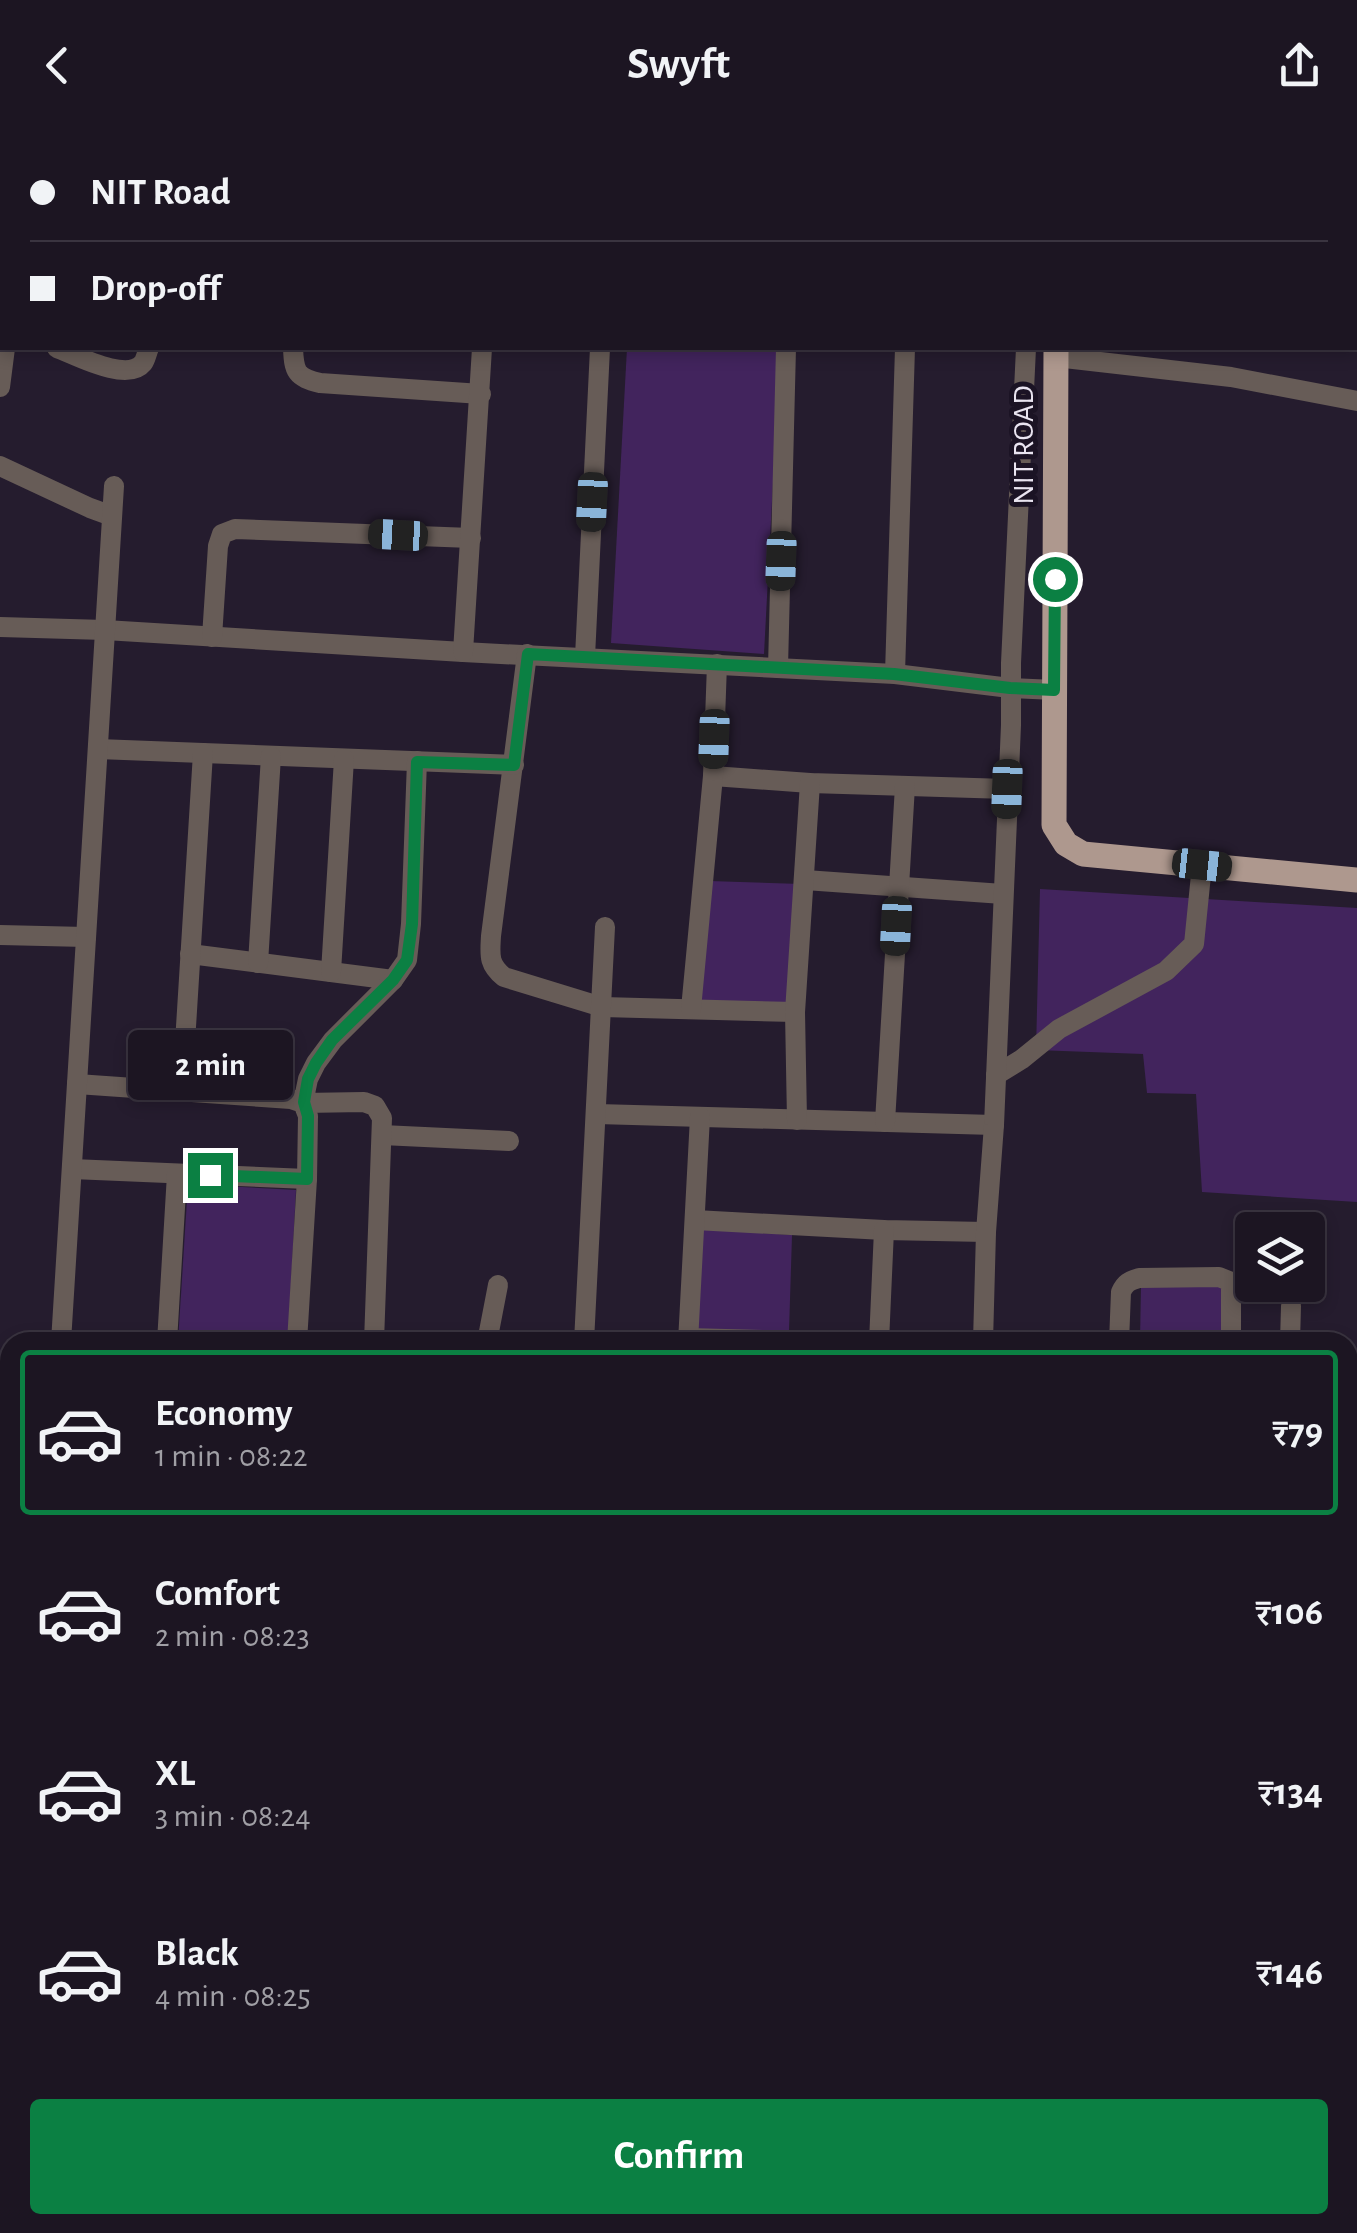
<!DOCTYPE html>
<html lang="en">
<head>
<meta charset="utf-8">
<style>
  body { margin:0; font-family:"Alegreya Sans",sans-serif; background:#29222f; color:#f1f3f6; height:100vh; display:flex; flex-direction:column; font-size:38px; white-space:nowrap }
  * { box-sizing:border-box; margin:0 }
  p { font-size:32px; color:#a09fa5 }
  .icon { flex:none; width:55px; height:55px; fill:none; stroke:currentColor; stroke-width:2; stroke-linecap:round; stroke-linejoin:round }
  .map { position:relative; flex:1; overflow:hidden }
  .sheet { position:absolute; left:0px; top:1202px; width:1358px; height:902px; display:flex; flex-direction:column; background:#1c1522; border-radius:30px 30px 0 0; box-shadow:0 5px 15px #0003,0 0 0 2px #3a3440 }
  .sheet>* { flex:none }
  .top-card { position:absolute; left:0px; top:0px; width:1358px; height:220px; box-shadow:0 5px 15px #0003,0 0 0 2px #3a3440; display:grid; align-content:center; height:220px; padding:0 30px; background:#1c1522 }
  .controls { position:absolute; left:1235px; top:1082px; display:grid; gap:20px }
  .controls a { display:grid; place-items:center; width:90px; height:90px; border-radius:10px; background:#1c1522; box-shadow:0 5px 15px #0003,0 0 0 2px #3a3440; font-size:50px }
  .end { position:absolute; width:45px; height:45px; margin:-22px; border:12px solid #0b8043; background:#fff; box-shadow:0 0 0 5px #fff }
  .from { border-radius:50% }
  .bubble { position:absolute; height:70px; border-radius:10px; background:#1c1522; box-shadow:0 5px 15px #0003,0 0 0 2px #3a3440; font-size:32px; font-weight:700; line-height:70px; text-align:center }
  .car { position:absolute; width:30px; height:60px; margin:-30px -15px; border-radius:12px; box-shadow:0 0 8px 2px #0007; background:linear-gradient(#222 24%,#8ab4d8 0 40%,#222 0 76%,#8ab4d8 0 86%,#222 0) }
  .top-card b { display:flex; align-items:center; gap:35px; height:95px; font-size:38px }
  .top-card b+b { border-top:2px solid #3a3440 }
  .top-card i { width:25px; height:25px; background:#f1f3f6 }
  ul { padding:18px 0 0; list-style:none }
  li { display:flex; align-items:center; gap:30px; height:165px; margin:0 20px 15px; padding:0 10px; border:5px solid transparent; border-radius:10px }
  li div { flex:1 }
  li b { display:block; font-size:38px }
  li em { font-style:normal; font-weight:700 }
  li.selected { border-color:#0b8043 }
  li>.icon { width:90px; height:90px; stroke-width:1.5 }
  .cta { display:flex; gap:20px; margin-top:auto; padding:20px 30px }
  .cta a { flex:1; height:115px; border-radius:10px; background:#0b8043; color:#fff; font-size:40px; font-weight:700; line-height:115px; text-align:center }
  header { display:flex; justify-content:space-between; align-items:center; height:130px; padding:0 30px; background:#1c1522; font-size:45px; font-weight:700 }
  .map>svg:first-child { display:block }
  .green { fill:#42245d }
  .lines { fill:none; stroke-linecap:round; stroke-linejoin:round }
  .minor { stroke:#675c57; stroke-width:20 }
  .major { stroke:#ae988e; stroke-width:25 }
  .route { stroke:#0b8043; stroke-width:12 }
  .labels { text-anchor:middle; stroke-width:10; stroke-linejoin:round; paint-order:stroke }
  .street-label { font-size:30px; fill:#e9e4f0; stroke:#1b1324 }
</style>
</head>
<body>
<header><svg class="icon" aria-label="back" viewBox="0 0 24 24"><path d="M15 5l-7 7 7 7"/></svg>Swyft<svg class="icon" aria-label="share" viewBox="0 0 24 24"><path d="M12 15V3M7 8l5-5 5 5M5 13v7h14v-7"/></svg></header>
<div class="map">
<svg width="1357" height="2103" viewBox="0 0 1357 2103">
  <rect width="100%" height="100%" fill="#251c2e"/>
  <!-- green -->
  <g class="green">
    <polygon points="627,218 780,218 764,524 611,513"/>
    <polygon points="709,751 801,754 790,875 700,872"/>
    <polygon points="1040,759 1357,778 1357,1072 1202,1062 1196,964 1147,963 1143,924 1036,920"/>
    <polygon points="188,1054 296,1060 288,1212 178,1212"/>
    <polygon points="703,1099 792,1105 789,1202 697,1200"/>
    <polygon points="1141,1155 1225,1156 1225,1212 1140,1212"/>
  </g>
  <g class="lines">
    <!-- minor -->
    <g class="minor">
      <polyline points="286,0 292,2"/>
      <polyline points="464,0 530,2"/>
      <polyline points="917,0 922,2"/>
      <polyline points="1033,0 1033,2"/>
      <polyline points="1080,0 1096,2"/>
      <polyline points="239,2 240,0"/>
      <polyline points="355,2 369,0"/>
      <polyline points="649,2 650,0"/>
      <polyline points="1355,40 1357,40"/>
      <polyline points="0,104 2,105"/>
      <polyline points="1355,163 1357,163"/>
      <polyline points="0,194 2,195"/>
      <path d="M57 218C76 225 127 253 143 233 146 229 147 222 149 218"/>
      <path d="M293 218C294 242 296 247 320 253L481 264"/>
      <polyline points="1056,227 1231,247 1357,271"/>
      <polyline points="0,257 5,218"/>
      <polyline points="0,336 90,378 112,386"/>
      <polyline points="0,497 105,500 463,522 895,544 1010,558 1055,560"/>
      <polyline points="212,507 218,416 222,404 235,399 471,408"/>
      <polyline points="463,522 482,218"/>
      <path d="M527 524 491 806C490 825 488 834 504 847L602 877 795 882"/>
      <polyline points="585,527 600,218"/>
      <polyline points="778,538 786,218"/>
      <polyline points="895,544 905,218"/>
      <polyline points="98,619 514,635"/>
      <polyline points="713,646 810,653 1007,659"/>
      <polyline points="805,750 1003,764"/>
      <polyline points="0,805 86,807"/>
      <polyline points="190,824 393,850"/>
      <polyline points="258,833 271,626"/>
      <polyline points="331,842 344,629"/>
      <polyline points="691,879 713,646 717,534"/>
      <polyline points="996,945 1022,929 1059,899 1166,841 1194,814 1202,735"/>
      <polyline points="77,954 291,969 303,973 308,986 307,1049 297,1212"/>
      <polyline points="182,961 203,623"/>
      <polyline points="597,984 994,995"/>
      <polyline points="797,990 795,882 810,653"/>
      <polyline points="885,992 905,656"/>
      <polyline points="382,1005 509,1011"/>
      <polyline points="72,1039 307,1049"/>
      <polyline points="695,1090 884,1100 986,1102"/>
      <polyline points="688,1208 836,1212"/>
      <polyline points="61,1212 114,356"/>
      <polyline points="167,1212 177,1044"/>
      <polyline points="374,1212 382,988 375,976 364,972 303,973 308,949 316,933 333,910 393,850 407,830 411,794 417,631"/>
      <polyline points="487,1212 498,1155"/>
      <polyline points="584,1212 605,797"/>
      <polyline points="688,1212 700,987"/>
      <polyline points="879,1212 884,1100"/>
      <polyline points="983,1212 986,1102 994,995 1011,595 1011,533 1026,218"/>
      <path d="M1119 1212 1121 1162C1125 1153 1129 1151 1139 1148L1219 1147 1229 1151 1231 1157V1212"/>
      <polyline points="1290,1212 1291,1176"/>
      <polyline points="1348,1354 1357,1354"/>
      <polyline points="6,1368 10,1627"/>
      <polyline points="1348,1747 1357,1748"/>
      <polyline points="0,1749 10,1749"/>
      <polyline points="193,2095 193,2103"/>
      <polyline points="635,2095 635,2103"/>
      <polyline points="689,2095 689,2103"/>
      <polyline points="1015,2095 1015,2103"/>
      <polyline points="1073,2095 1074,2103"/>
      <polyline points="1127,2095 1128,2103"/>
      <polyline points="1189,2095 1189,2103"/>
      <polyline points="10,2103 10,2095"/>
      <polyline points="74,2103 74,2095"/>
      <polyline points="129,2103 129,2095"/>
      <polyline points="338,2103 338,2095"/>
      <polyline points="749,2103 749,2095"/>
      <polyline points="862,2103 862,2095"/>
      <polyline points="1243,2103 1243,2095"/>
    </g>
    <!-- major -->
    <g class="major">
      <polyline points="1062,2 1063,0"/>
      <polyline points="1056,218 1054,695 1066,714 1083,724 1357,750"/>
    </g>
  </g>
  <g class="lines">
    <!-- route -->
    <polyline class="route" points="210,1045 307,1049 308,986 304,972 308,949 316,933 332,910 393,850 407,830 412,794 417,632 514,635 528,524 894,544 1010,558 1054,560 1055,449"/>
  </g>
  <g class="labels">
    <!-- street labels -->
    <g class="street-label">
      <text transform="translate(1023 315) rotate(-90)" y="10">NIT ROAD</text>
    </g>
  </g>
</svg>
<div class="controls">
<a><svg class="icon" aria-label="layers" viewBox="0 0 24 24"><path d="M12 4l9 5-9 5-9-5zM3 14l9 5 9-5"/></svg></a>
</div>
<i class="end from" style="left:1055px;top:449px"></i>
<i class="end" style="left:210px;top:1045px"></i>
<div class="bubble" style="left:128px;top:900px;width:165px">2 min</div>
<i class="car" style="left:592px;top:372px;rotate:183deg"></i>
<i class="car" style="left:398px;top:405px;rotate:273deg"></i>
<i class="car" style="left:781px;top:431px;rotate:182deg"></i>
<i class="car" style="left:714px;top:609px;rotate:182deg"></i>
<i class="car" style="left:1007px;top:659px;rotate:182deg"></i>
<i class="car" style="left:1202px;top:735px;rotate:96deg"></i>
<i class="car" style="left:896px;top:796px;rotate:183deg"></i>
<div class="top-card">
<b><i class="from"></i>NIT Road</b>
<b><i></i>Drop-off</b>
</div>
<section class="sheet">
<ul>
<li class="selected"><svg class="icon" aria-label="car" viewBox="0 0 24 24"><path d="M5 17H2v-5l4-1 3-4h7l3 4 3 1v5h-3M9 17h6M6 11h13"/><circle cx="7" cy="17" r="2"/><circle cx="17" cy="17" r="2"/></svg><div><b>Economy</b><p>1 min · 08:22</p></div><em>₹79</em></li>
<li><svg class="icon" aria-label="car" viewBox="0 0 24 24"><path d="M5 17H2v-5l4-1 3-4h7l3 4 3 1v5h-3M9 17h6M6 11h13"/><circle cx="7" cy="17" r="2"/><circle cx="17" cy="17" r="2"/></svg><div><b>Comfort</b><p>2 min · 08:23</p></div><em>₹106</em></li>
<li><svg class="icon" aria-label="car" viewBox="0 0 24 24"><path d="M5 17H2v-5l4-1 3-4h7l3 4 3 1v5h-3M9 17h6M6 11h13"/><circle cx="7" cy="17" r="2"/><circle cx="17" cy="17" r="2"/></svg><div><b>XL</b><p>3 min · 08:24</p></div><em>₹134</em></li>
<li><svg class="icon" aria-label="car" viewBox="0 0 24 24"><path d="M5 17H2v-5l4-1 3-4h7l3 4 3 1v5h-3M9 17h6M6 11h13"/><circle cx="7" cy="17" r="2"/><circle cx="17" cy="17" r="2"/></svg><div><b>Black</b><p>4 min · 08:25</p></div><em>₹146</em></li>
</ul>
<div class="cta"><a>Confirm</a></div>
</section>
</div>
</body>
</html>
